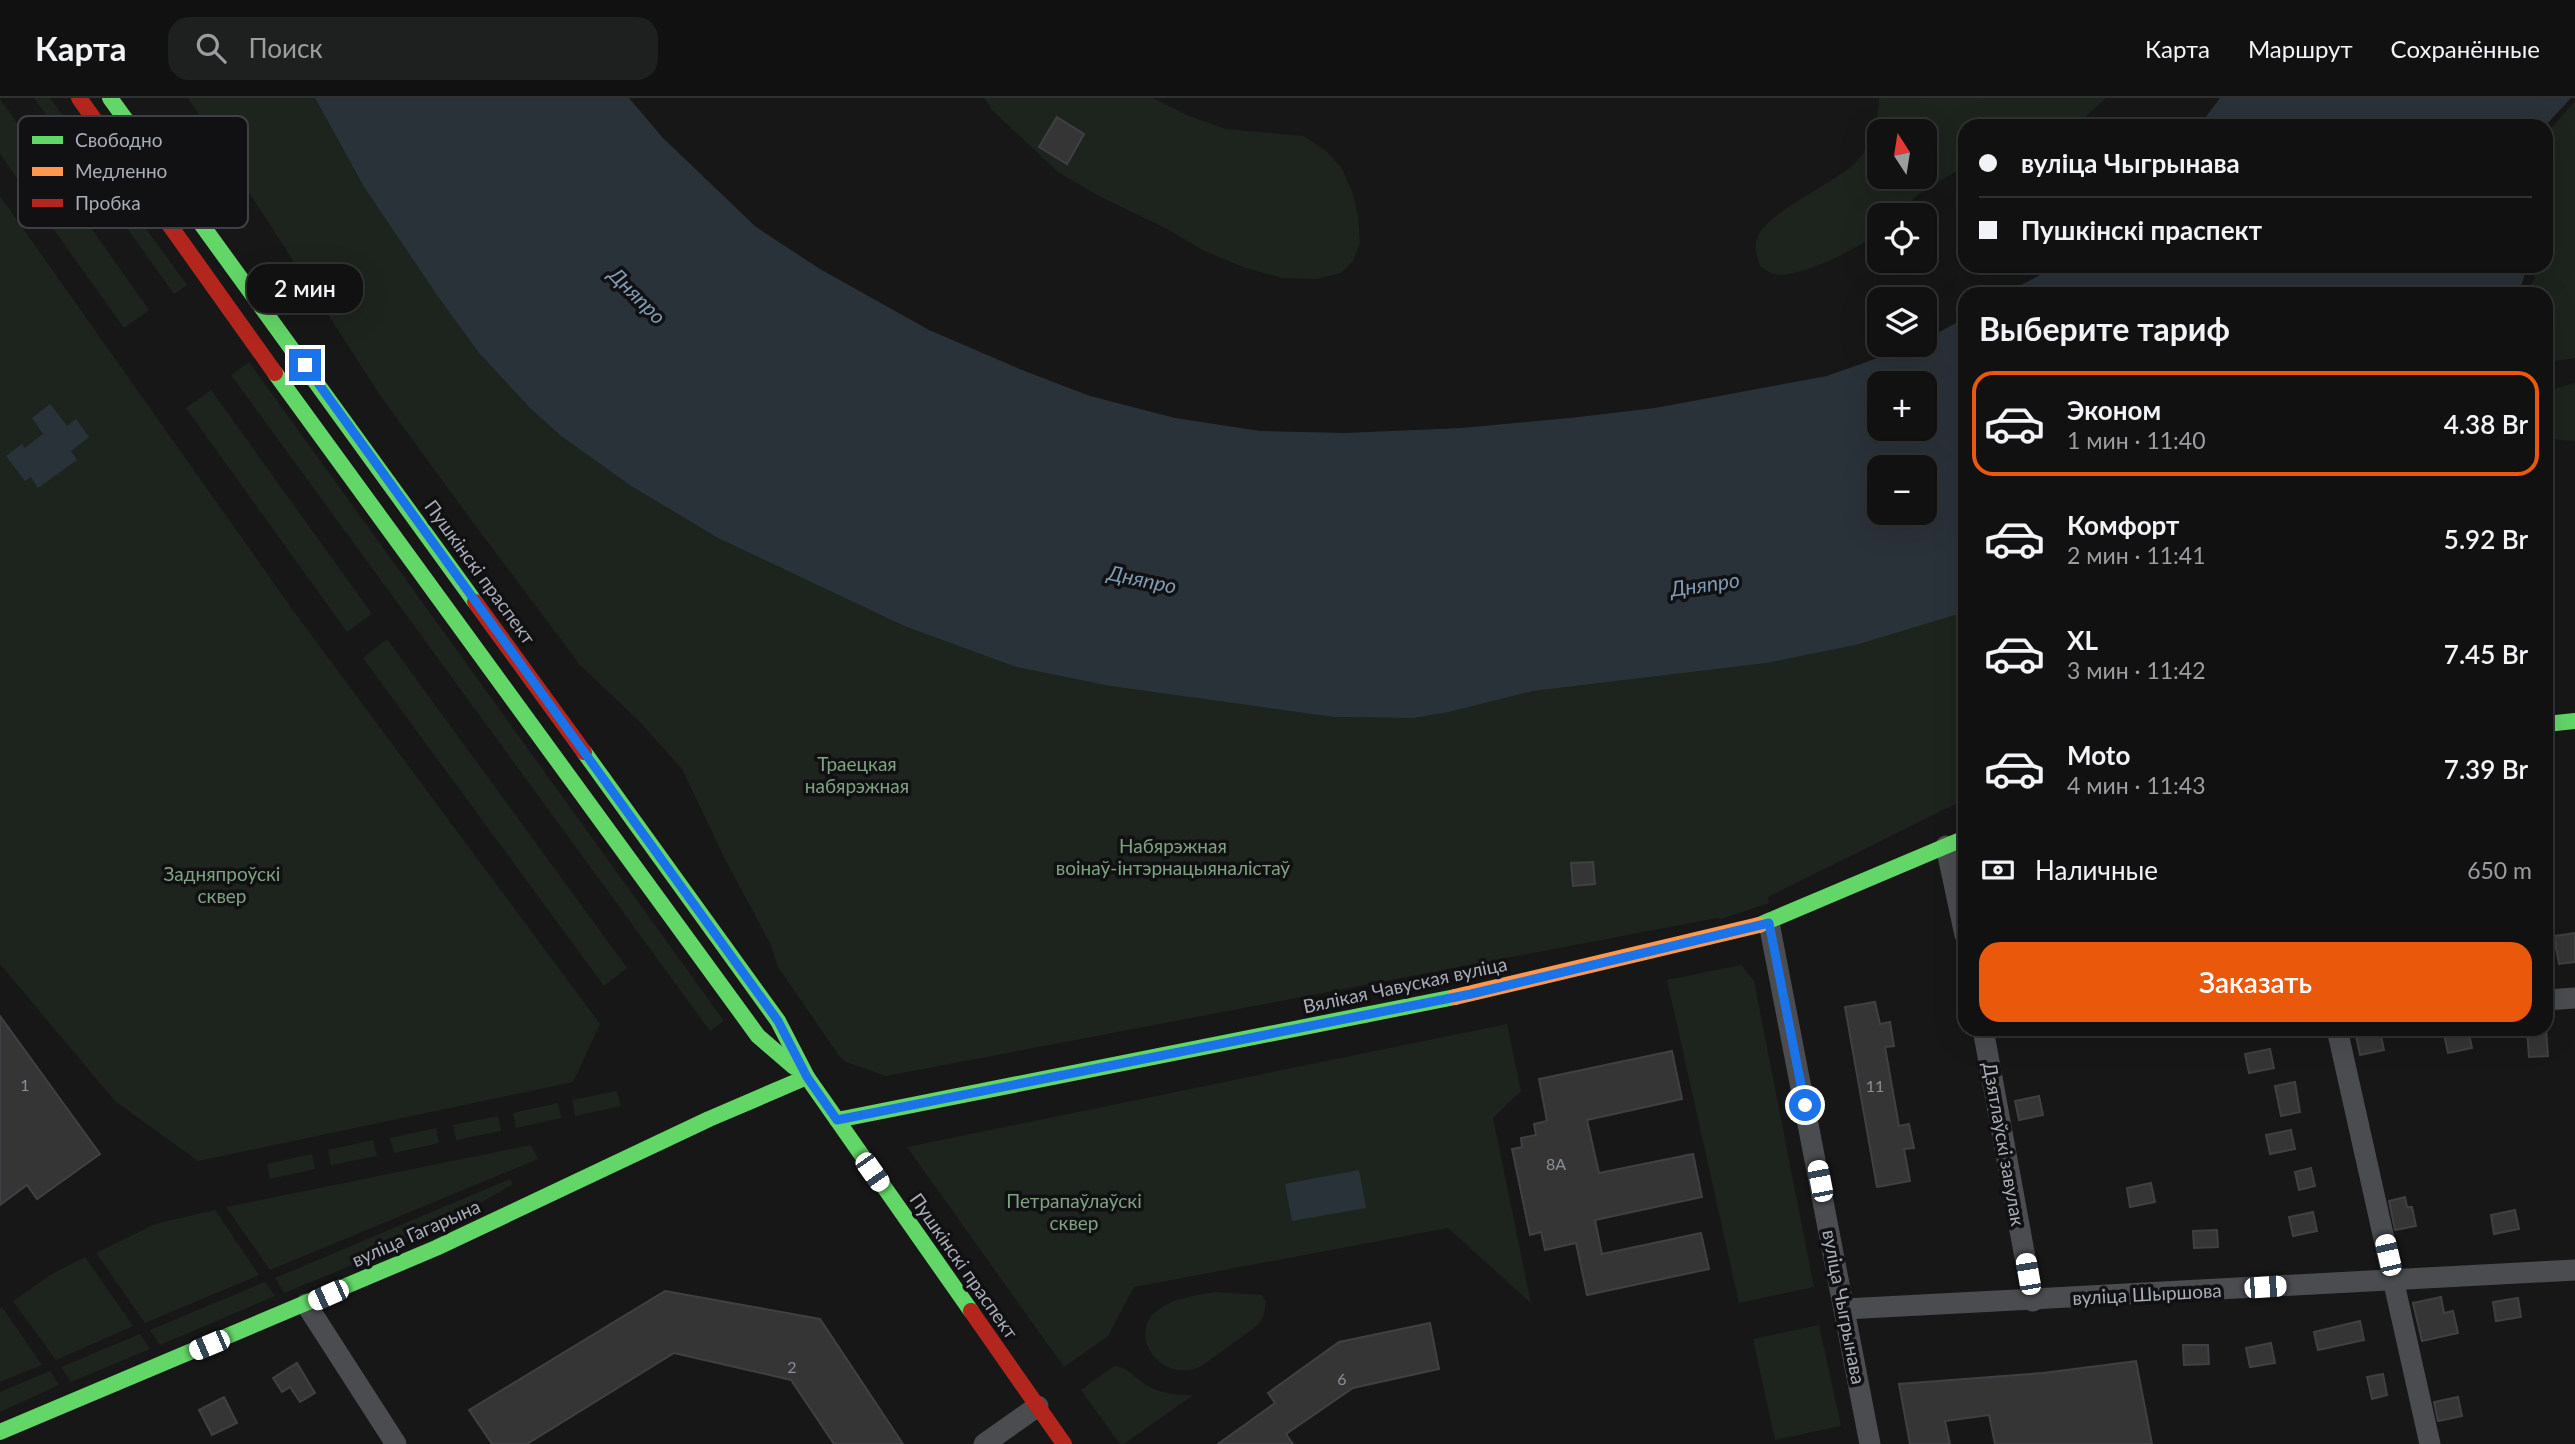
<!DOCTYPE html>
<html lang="ru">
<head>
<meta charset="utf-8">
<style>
  body { margin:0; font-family:Lato,sans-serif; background:#1e1f1f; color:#f1f3f6; height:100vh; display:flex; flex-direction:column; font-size:26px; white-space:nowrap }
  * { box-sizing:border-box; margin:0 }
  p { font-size:23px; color:#9c9d9f }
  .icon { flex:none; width:38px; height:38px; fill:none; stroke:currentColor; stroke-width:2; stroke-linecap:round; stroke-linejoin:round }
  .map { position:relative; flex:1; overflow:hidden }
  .panel { position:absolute; left:1958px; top:189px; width:595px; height:749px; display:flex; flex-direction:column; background:#111; border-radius:21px; box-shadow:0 7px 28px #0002,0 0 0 2px #303131 }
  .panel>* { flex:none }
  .hud { position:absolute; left:1958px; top:21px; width:595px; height:154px; border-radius:21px; box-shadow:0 7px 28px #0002,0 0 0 2px #303131; display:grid; align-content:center; height:154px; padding:0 21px; background:#111 }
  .needle { width:46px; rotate:348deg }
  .controls { position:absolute; left:1867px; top:21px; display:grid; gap:14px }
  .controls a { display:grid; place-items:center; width:70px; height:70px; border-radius:14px; background:#111; box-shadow:0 7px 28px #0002,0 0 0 2px #303131; font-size:35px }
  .end { position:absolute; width:32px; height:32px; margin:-16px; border:9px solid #1a73e8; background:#fff; box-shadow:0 0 0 4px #fff }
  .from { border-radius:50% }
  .bubble { position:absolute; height:49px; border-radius:21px; background:#111; box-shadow:0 7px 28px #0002,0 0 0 2px #303131; font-size:23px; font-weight:600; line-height:49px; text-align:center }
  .car { position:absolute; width:21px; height:42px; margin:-21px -10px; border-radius:9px; box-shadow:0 0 5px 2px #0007; background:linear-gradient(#fff 24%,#345 0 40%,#fff 0 76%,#345 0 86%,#fff 0) }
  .hud b { display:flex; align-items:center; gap:24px; height:66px; font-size:26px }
  .hud b+b { border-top:2px solid #303131 }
  .hud i { width:18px; height:18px; background:#f1f3f6 }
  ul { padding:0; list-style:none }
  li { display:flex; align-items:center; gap:21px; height:105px; margin:0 14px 10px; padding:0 7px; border:4px solid transparent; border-radius:21px }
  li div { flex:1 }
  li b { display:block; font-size:26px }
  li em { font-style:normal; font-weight:600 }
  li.current { border-color:#ea580c }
  li>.icon { width:63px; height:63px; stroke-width:1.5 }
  h2 { padding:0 21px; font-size:32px; line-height:84px }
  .pay { display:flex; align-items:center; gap:18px; height:77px; padding:0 21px; font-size:26px }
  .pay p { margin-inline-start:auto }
  .cta { display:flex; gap:14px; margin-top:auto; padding:14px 21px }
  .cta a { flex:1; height:80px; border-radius:21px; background:#ea580c; color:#fff; font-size:28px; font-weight:600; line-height:80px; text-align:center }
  header { display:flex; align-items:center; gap:42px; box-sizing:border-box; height:98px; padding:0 35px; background:#111; border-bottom:2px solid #303131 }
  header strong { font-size:33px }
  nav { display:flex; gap:38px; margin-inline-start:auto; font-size:24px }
  .search { width:490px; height:63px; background:#1e1f1f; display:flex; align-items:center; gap:18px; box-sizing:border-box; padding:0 24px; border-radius:21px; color:#9c9d9f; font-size:26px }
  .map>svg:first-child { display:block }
  .green { fill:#1d241e; fill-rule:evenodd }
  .water { fill:#2a3239; fill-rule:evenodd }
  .building { fill:#353536; stroke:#3f4043; stroke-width:2 }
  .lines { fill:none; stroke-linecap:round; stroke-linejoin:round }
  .street { stroke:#4b4c50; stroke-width:21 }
  .fast { stroke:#63d668; stroke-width:16 }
  .slow { stroke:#ff974d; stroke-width:16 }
  .jam { stroke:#b3261e; stroke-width:16 }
  .route { stroke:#1a73e8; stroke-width:9 }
  .labels { text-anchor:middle; stroke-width:7; stroke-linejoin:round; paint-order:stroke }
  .number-label { font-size:16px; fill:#8b8f98 }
  .street-label { font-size:19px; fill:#a8adb8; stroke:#111113 }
  .park-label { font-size:19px; fill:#7fa381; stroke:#111113 }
  .water-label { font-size:21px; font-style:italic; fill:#7f9bb3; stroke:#111113 }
  .key { fill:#111113; stroke:#3e4045; stroke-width:2 }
  .key-label { font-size:19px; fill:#a8adb8 }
</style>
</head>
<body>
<header>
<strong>Карта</strong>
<div class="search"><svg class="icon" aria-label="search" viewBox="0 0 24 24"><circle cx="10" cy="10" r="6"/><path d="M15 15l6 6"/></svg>Поиск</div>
<nav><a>Карта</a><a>Маршрут</a><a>Сохранённые</a></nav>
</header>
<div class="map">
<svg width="2575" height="1346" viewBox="0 0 2575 1346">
  <rect width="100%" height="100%" fill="#171717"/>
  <!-- green -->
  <g class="green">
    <polygon points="34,0 50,0 187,187 174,196"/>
    <polygon points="188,0 315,0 364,89 439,200 479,255 530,310 561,338 631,388 718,440 904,528 1016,569 1110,588 1333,619 1414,620 1449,614 1533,593 1767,565 1856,547 1965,514 1965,701 1768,799 1769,805 1721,821 1717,820 886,978 846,964 840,959 778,869 771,847 726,763 682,671 641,625 580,567 466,415 382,300"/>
    <polygon points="984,0 1153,0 1189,18 1226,31 1304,38 1327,54 1341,69 1352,93 1358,118 1360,145 1353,163 1341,175 1317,181 1282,180 1243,169 1204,153 1169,132 1097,97 1058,74 992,12"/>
    <path d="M1879 0H2106L2082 22 2070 28H1965V68L1917 97 1898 117H1880L1879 134C1862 149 1797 182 1774 176 1769 175 1764 170 1760 168 1757 158 1754 151 1757 141 1764 115 1834 86 1855 65 1872 49 1878 23 1879 0ZM1880 33H1925V79H1880Z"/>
    <polygon points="0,1 149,212 124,230 0,56"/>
    <polygon points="2575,3 2575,260 2546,264 2546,196 2524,196 2535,180 2531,168 2546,168 2546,36"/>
    <polygon points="0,98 292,511 600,926 573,984 198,1063 115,1003 0,866"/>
    <polygon points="249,264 724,923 710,933 231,277"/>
    <polygon points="2575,285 2575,343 2558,342 2546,338 2546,293"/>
    <polygon points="211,292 372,516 347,534 186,310"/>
    <polygon points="387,541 627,870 604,888 363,560"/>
    <polygon points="1741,867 1754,883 1814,1189 1739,1205 1667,882"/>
    <polygon points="1507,926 1521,993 1493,1020 1531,1205 1448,1130 1134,1189 1108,1238 1064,1269 907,1049"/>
    <polygon points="617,993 621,1008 575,1018 572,1002"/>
    <polygon points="558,1005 561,1020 516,1030 513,1015"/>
    <polygon points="498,1018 501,1033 456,1042 453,1027"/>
    <polygon points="436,1030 439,1045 394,1055 390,1040"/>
    <polygon points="373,1042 377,1058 331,1067 328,1052"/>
    <polygon points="531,1047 538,1061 270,1172 226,1109"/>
    <polygon points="312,1056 315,1071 270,1081 267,1066"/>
    <polygon points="510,1081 513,1086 423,1138 284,1195 275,1180"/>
    <polygon points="215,1112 259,1177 145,1225 96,1155 155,1126"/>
    <polygon points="85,1159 133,1228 56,1262 13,1203 52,1176"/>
    <polygon points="265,1184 275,1198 160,1247 150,1232"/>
    <path d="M1215 1194 1262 1197 1266 1204 1264 1217 1258 1227 1200 1269C1158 1286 1127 1234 1158 1212 1173 1200 1197 1197 1215 1194Z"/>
    <polygon points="2,1209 42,1267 0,1284 0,1211"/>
    <polygon points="1819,1227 1841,1328 1775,1342 1753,1241"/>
    <polygon points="140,1236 150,1251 71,1284 61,1269"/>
    <path d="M1114 1268C1129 1269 1136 1282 1148 1288 1162 1296 1178 1297 1193 1297L1124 1346H1120L1081 1292Z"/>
    <polygon points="50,1273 59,1287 0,1314 0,1294"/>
  </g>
  <!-- water -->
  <g class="water">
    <path d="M315 0H629L663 40 756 129 820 171 929 232 1022 272 1090 298 1175 320 1260 333 1345 335 1462 330 1570 320 1655 310 1827 278 1914 247H1925V242L1965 220V514L1856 547 1767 565 1533 593 1449 614 1414 620 1333 619 1110 588 1016 569 904 528 718 440 631 388 561 338 530 310 479 255 439 200 364 89ZM1880 285H1925V331H1880ZM1880 369H1925V415H1880Z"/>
    <polygon points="2220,0 2571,0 2545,28 2199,28"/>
    <path d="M2057 168H2524C2526 178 2522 188 2515 196H2004Z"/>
    <polygon points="50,306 67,328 76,321 89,339 71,353 77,362 38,390 31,379 25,383 6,358 22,346 25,350 43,336 32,320"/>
    <polygon points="1359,1072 1366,1110 1292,1123 1285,1086"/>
  </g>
  <!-- building -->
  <g class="building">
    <polygon points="1057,19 1084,36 1067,66 1039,49"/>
    <polygon points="1593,764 1595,786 1573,788 1571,765"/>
    <polygon points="2575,835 2575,864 2559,866 2554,838"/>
    <polygon points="1875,904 1880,926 1890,924 1894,948 1885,949 1899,1028 1909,1026 1914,1050 1904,1051 1910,1083 1877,1089 1845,909"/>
    <polygon points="0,918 100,1056 37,1101 27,1087 0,1107"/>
    <polygon points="2468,931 2472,950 2448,955 2444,936"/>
    <polygon points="2527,931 2546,931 2548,958 2529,959"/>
    <polygon points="2380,933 2384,952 2360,957 2356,938"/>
    <polygon points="2270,951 2274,970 2249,975 2245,956"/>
    <polygon points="1672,953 1682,1001 1587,1022 1599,1075 1693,1056 1702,1099 1595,1122 1602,1156 1701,1135 1709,1171 1587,1197 1576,1145 1545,1152 1541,1134 1530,1137 1512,1051 1522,1049 1521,1040 1536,1037 1534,1026 1547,1023 1539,981"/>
    <polygon points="2295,984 2300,1014 2281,1018 2275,988"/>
    <polygon points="2039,998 2043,1017 2019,1022 2015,1003"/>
    <polygon points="2291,1032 2295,1051 2270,1056 2266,1037"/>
    <polygon points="2311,1070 2315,1088 2299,1092 2295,1074"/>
    <polygon points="2151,1085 2155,1104 2130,1109 2127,1090"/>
    <polygon points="2405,1099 2407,1109 2412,1109 2416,1128 2395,1132 2389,1103"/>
    <polygon points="2515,1112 2519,1131 2494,1136 2491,1117"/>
    <polygon points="2313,1114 2317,1133 2293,1138 2289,1119"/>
    <polygon points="2217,1132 2218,1149 2194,1150 2193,1133"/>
    <polygon points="665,1193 820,1221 903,1346 834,1346 791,1282 674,1255 527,1346 492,1346 469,1312"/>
    <polygon points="2441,1199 2444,1215 2453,1213 2458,1235 2422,1243 2413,1205"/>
    <polygon points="2518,1200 2521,1219 2496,1223 2493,1204"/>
    <polygon points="2360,1223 2364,1242 2318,1252 2314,1234"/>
    <polygon points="1430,1225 1439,1271 1353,1290 1286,1336 1293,1346 1218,1346 1275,1305 1268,1295 1339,1244"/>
    <polygon points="2271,1245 2275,1265 2250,1269 2246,1250"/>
    <polygon points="2183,1247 2208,1247 2209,1266 2184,1267"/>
    <polygon points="2136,1263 2152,1346 1995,1346 1989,1317 1945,1323 1950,1346 1910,1346 1899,1286 2043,1275"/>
    <polygon points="297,1265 315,1295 300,1304 290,1289 282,1294 273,1280"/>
    <polygon points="2383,1276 2387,1297 2372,1301 2367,1279"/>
    <polygon points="224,1299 237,1325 212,1337 199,1312"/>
    <polygon points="2458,1299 2462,1318 2438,1323 2434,1304"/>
  </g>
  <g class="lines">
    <!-- street -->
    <g class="street">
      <polyline points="1946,748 1965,837"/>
      <polyline points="1769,825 1870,1346"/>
      <polyline points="2546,902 2575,900"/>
      <polyline points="1983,931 2033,1203"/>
      <polyline points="2337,931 2430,1346"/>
      <polyline points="306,1206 396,1346"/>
      <polyline points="1845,1211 2575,1172"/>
      <polyline points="984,1346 1038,1308"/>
    </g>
    <!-- fast -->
    <g class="fast">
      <polyline points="110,0 475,504"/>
      <polyline points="275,275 758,938 794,969"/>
      <polyline points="2546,626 2575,623"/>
      <polyline points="584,654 778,923 807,979 971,1213"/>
      <polyline points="1759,827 1965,740"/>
      <polyline points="837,1022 1455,899"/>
      <polyline points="0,1334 436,1150 709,1021 807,979"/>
    </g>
    <!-- slow -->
    <polyline class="slow" points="1455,899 1759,827"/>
    <!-- jam -->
    <g class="jam">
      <polyline points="79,0 275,275"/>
      <polyline points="475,504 584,654"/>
      <polyline points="971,1213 1064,1346"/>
    </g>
  </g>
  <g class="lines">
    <!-- route -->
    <polyline class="route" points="305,267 778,923 807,979 837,1022 1471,896 1769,825 1805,1007"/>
  </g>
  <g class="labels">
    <!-- number labels -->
    <g class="number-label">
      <text x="25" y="993">1</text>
      <text x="1875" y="994">11</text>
      <text x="1556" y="1072">8А</text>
      <text x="792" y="1275">2</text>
      <text x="1342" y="1287">6</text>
    </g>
    <!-- street labels -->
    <g class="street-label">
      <text transform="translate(480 474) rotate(54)" y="7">Пушкінскі праспект</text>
      <text transform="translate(1405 887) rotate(-12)" y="7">Вялікая Чавуская вуліца</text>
      <text transform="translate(2004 1046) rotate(80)" y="7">Дзятлаўскі завулак</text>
      <text transform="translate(416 1135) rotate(-24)" y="7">вуліца Гагарына</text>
      <text transform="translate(964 1168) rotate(55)" y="7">Пушкінскі праспект</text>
      <text transform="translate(2147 1196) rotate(-3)" y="7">вуліца Шыршова</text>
      <text transform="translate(1844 1209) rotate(79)" y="7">вуліца Чыгрынава</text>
    </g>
    <!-- park labels -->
    <g class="park-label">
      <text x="857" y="673">Траецкая<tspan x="857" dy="22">набярэжная</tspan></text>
      <text x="1173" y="755">Набярэжная<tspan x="1173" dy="22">воінаў-інтэрнацыяналістаў</tspan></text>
      <text x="222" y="783">Задняпроўскі<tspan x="222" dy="22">сквер</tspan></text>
      <text x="1074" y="1110">Петрапаўлаўскі<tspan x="1074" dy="22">сквер</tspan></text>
    </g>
    <!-- water labels -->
    <g class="water-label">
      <text transform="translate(637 198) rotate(45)" y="7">Дняпро</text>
      <text transform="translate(1142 482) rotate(12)" y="7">Дняпро</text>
      <text transform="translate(1705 487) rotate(-8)" y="7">Дняпро</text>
    </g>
  </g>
  <!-- legend -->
  <rect x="18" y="18" width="230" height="112" rx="10" class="key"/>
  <rect x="32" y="38" width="31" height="8" fill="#63d668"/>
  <rect x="32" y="69" width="31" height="9" fill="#ff974d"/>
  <rect x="32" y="101" width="31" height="8" fill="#b3261e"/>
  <g class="key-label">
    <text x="75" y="49">Свободно</text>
    <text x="75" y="80">Медленно</text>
    <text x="75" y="112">Пробка</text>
  </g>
</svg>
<div class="controls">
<a><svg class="needle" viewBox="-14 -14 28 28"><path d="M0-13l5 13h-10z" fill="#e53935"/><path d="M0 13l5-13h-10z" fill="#9c9d9f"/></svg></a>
<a><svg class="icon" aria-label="locate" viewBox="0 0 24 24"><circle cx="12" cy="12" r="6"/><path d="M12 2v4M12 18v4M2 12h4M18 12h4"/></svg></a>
<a><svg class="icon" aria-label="layers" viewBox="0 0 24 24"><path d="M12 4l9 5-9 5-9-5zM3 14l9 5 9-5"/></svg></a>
<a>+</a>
<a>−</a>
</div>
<i class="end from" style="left:1805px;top:1007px"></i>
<i class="end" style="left:305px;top:267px"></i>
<div class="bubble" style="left:247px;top:166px;width:116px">2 мин</div>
<i class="car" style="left:872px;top:1074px;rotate:145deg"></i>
<i class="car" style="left:1820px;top:1083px;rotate:349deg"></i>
<i class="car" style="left:2388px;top:1157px;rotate:347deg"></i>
<i class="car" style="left:2028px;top:1176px;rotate:350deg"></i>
<i class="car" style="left:2265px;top:1189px;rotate:86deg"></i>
<i class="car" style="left:328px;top:1197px;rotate:246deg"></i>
<i class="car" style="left:209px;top:1247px;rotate:247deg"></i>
<div class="hud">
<b><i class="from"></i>вуліца Чыгрынава</b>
<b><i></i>Пушкінскі праспект</b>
</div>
<section class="panel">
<h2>Выберите тариф</h2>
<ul>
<li class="current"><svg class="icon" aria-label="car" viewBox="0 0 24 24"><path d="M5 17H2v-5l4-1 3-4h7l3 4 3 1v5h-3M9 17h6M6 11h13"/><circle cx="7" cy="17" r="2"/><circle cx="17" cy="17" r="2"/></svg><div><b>Эконом</b><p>1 мин · 11:40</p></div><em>4.38 Br</em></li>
<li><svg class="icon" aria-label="car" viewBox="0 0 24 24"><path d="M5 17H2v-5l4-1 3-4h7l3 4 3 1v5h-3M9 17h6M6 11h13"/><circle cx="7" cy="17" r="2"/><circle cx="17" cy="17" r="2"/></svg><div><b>Комфорт</b><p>2 мин · 11:41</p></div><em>5.92 Br</em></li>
<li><svg class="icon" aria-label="car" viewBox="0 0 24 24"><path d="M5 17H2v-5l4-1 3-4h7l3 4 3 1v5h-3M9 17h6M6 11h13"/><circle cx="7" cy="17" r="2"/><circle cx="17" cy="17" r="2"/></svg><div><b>XL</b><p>3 мин · 11:42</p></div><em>7.45 Br</em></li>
<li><svg class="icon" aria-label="car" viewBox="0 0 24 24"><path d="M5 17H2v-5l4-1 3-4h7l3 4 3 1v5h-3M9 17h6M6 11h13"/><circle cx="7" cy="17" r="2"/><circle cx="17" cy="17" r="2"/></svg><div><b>Moto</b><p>4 мин · 11:43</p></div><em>7.39 Br</em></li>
</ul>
<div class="pay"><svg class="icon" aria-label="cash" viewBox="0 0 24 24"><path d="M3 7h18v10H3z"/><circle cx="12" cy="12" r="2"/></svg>Наличные<p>650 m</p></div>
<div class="cta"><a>Заказать</a></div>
</section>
</div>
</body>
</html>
